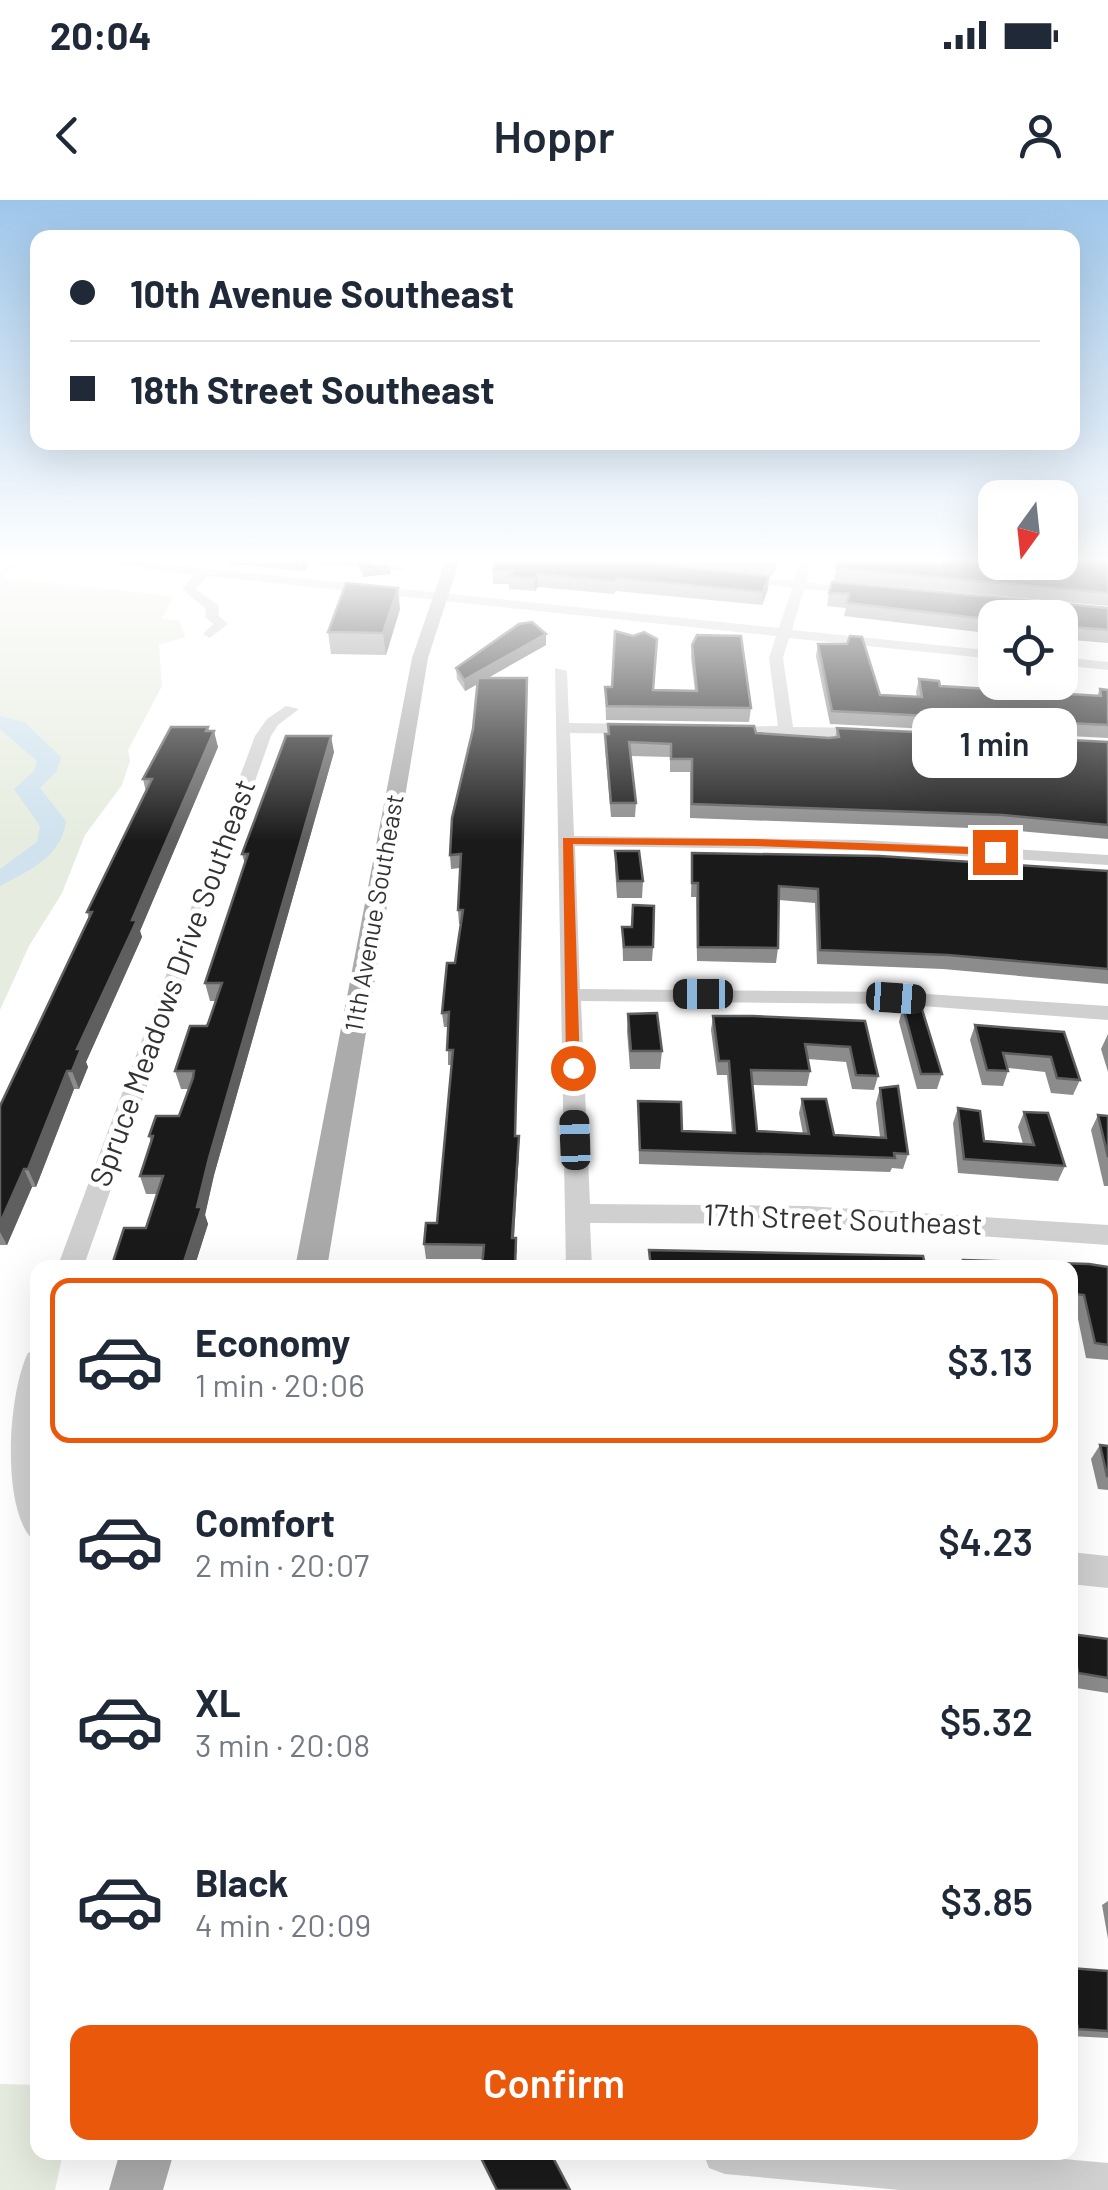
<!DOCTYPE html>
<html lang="en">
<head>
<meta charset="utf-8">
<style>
  body { margin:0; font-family:Barlow,sans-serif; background:#f2f2f3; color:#1f2937; height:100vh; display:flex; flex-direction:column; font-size:38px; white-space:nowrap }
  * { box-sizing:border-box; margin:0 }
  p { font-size:32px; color:#747a83 }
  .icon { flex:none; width:55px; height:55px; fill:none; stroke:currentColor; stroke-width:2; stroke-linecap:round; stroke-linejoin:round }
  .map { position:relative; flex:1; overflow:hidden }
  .details { position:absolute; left:30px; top:1060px; width:1048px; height:900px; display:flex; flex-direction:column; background:#fff; border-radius:20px; box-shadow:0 10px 40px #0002 }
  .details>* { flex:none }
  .guide { position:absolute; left:30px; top:30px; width:1050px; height:220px; border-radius:20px; box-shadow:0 10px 40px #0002; display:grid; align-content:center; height:220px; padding:0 40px; background:#fff }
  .needle { width:65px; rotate:195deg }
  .buttons { position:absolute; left:978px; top:280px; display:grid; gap:20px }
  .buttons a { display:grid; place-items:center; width:100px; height:100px; border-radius:20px; background:#fff; box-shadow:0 10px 40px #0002; font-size:50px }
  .end { position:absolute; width:45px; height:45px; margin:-22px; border:12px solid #ea580c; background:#fff; box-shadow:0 0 0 5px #fff }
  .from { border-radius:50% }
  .bubble { position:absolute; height:70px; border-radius:20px; background:#fff; box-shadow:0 10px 40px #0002; font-size:32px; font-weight:600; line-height:70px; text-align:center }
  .car { position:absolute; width:30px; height:60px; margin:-30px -15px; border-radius:12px; box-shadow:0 0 8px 2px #0007; background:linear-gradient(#222 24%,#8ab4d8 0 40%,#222 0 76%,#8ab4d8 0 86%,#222 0) }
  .guide b { display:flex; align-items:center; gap:35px; height:95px; font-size:38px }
  .guide b+b { border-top:2px solid #e0e1e3 }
  .guide i { width:25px; height:25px; background:#1f2937 }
  ul { padding:18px 0 0; list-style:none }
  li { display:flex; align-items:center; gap:30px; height:165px; margin:0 20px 15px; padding:0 20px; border:5px solid transparent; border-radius:20px }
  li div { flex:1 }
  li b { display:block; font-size:38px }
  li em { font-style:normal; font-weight:600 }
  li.on { border-color:#ea580c }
  li>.icon { width:90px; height:90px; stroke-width:1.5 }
  .primary-button { display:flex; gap:20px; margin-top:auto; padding:20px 40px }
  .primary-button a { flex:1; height:115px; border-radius:20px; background:#ea580c; color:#fff; font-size:40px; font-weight:600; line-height:115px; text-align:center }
  .status { display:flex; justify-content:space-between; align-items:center; height:70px; padding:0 50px; background:#fff; direction:ltr }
  .status svg { height:28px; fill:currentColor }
  header { display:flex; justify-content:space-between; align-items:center; height:130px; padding:0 40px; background:#fff; font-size:45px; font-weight:600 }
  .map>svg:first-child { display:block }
  .green { fill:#e6ecdf }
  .water { fill:#cfe2ee }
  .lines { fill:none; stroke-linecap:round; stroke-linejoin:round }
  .stream { stroke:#cfe2ee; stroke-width:4 }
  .minor { fill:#d0d0d0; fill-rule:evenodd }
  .major { fill:#ababab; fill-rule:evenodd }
  .wall { fill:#8c8c8c }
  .shaded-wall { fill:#5f5f5f }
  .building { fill:#1a1a1a; stroke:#5f5f5f; stroke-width:2.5 }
  .route { fill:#ea580c }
  .labels { text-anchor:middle; stroke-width:10; stroke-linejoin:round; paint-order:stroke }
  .far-street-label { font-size:25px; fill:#333; stroke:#fff }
  .street-label { font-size:30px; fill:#333; stroke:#fff }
</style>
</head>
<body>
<div class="status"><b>20:04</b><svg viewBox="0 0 49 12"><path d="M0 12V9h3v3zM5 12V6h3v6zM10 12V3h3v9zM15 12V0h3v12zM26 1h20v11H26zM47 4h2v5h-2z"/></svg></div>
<header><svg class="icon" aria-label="back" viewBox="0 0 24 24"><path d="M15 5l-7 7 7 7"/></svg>Hoppr<svg class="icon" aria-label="person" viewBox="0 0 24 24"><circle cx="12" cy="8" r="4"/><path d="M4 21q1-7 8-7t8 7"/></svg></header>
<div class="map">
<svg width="1108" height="1990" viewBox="0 0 1108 1990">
  <rect width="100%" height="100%" fill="#fff"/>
  <!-- green -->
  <g class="green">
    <polygon points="0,378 173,396 162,419 179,420 185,437 159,445 162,486 128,550 130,561 122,585 85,635 62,693 29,746 0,810"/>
    <polygon points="0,1884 37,1885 38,1952 63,1953 55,1990 0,1990"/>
  </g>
  <!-- water -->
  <path class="water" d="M0 516 24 522 61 557 57 571 40 588 66 621C61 657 30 670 0 686V669L37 642 40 626 14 589 34 571 37 561 0 529Z"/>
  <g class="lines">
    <!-- stream -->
    <g class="stream">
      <polyline points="0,373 26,362"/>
      <polyline points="0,374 8,385 0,389"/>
    </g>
    <!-- minor -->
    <g class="minor">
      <polygon points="100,362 142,362 779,428 792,388 729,379 735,375 794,381 800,362 812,362 806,382 870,391 864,395 804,389 792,430 995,451 995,459 789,438 783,458 793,527 868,528 876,533 868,538 723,535 718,533 718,527 778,526 769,458 776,436 208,376 195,389 218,405 219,416 228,424 210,438 203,434 213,424 205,417 206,409 182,389 195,375"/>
      <polygon points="293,362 377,362 407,367 401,371"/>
      <polygon points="1060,457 1108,462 1108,470 1060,465"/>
      <polygon points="555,468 567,471 569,523 638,524 646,529 638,534 570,533 574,636 863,640 1108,655 1108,665 863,650 575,646 580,789 896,792 1108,806 1108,820 896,804 581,801 590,1004 807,1006 1108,1025 1108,1045 807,1024 590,1023 592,1068 566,1068"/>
      <polygon points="286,506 299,509 278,525 271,536 83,1068 57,1068 255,536 267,519"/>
      <path d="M38 1149V1210L31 1269 38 1298V1344C0 1320 7 1195 28 1153Z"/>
      <polygon points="1070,1352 1108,1356 1108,1388 1070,1384"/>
      <polygon points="703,1952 985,1952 1108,1963 1108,1990 900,1990 725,1974 709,1968"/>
    </g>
    <!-- major -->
    <g class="major">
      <polygon points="445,362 459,362 428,458 327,1068 295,1068 412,458"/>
      <polygon points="120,1952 174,1952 163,1990 109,1990"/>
    </g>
  </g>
  <!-- wall -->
  <g class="wall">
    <polygon points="229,362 307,362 308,367 303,371 229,364"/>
    <polygon points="495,362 778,362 773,375 636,362 769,376 768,389 762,405 616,391 614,394 538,387 535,391 509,389 509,384 493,384 493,371"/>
    <polygon points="838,362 1108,362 1108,406 834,381"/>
    <polygon points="829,393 1108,408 1108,443 1060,439 1060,418 995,418 995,434 844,416 846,408 827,406"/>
    <polygon points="400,409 386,455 331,454 328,432"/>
    <polygon points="818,444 880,495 917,497 916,492 919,479 940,486 1097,496 1100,489 1108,490 1108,538 830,524 816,456"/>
    <polygon points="546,445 487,478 516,936 519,951 514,1038 516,1038 517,1053 483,1059 426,1059 424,1044 437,1023 452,865 448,865 448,827 444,827 442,813 455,763 461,724 459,724 458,710 460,668 451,669 450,655 473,529 478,484 465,491 457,479 456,468"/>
    <polygon points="692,445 751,508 749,522 606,520 605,487 695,491 691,458"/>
    <polygon points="608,524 835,538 837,528 1108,542 1108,639 998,629 690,618 690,572 670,572 670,557 630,556 636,603 635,617 611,617 605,547 605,534 608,534"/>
    <polygon points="209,531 218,547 140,731 142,737 86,862 88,867 79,889 74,889 36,987 32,987 7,1045 0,1045 0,906 89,718 87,712 146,592 143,579"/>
    <polygon points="334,552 214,975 205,1015 208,1024 194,1068 111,1068 146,1028 158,994 146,994 140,976 151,942 149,936 179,916 189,889 181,889 175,871 209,821 216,801 210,801 205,783 245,664 242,654"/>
    <polygon points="615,651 643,681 642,698 617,698 615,668"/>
    <polygon points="692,653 1108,671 1108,784 943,769 817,764 815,703 779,700 778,748 776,763 697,761 696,697 691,697"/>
    <polygon points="622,727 653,747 652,761 623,761"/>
    <polygon points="903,807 942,874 937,889 917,889 899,822"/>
    <polygon points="628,814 662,851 660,869 630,869 627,831"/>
    <polygon points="713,816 865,821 878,876 874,890 852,889 846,862 808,859 810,871 807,886 752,885 757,931 803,934 799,913 802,899 834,935 880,937 876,903 880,888 908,954 903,969 892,968 890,972 639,964 638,901 682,931 732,933 727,875 717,875 711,830"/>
    <polygon points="975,825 1064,832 1080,880 1073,895 1051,893 1045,872 1008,868 1008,871 1003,886 982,885 970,840"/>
    <polygon points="1108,834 1108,872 1101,849"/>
    <polygon points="958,908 984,941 1023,944 1018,927 1024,912 1065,966 1058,981 958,973 953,923"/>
    <polygon points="1098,915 1108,916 1108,986 1104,986 1091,930"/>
    <polygon points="963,1060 1108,1067 1108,1160 1086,1158 1076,1109 1070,1108 1070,1068 960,1068"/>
    <polygon points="1100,1245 1108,1246 1108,1290 1098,1289 1091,1259"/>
    <polygon points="1071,1434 1108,1439 1108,1493 1070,1487 1070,1435"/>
    <polygon points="1108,1701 1108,1739 1102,1705"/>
    <polygon points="1070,1768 1108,1771 1108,1838 1070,1836"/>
  </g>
  <!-- shaded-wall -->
  <g class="shaded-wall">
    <polygon points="301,362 307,362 308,367 303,371"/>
    <polygon points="390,367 391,374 363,377 362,370"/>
    <polygon points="538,374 538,387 535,391 534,378"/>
    <polygon points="769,376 768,389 762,405 763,392"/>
    <polygon points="398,388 400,409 386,455 383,433"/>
    <polygon points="546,434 546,445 465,491 464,480"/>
    <polygon points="208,527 211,539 214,531 218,547 140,731 142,737 86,862 88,867 79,889 72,871 77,849 132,720"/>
    <polygon points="331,536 334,552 214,975 205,1015 208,1024 194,1068 182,1068 209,958"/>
    <polygon points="67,871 74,889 36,987 28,969"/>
    <polygon points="519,936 519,951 513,1053 512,1038"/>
    <polygon points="24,969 32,987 7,1045 0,1032 0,1023"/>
  </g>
  <!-- building -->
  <g class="building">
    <polygon points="495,362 636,362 769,376 763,392 616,378 614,381 538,374 534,378 509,376 513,371 493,371"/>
    <polygon points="838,362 1108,362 1108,393 836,368"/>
    <polygon points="359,364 390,367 362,370"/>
    <polygon points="832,382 1108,408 1108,430 1060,426 1060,418 995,418 995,420 847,403 849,394 829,393"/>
    <polygon points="346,383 398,388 383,433 328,432"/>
    <polygon points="532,422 546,434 464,480 456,468 519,424"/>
    <polygon points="615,431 633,436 644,432 657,439 653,490 697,491 692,445 697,435 741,436 751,508 607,506 605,487 612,487"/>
    <polygon points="850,436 862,437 880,495 922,497 919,479 939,481 940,486 1101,496 1100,489 1108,490 1108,525 832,511 818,444 847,444"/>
    <polygon points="478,478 527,478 515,936 519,936 512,1038 516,1038 515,1068 482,1068 484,1045 424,1044 426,1023 437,1023 453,850 447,850 449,812 442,813 447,763 455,763 463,710 458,710 461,654 450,655 452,618 473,529"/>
    <polygon points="608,524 754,526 756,533 829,538 839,537 837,528 1108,542 1108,625 1003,615 692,604 692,559 671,559 671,544 629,542 636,603 611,603 605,534 609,534"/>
    <polygon points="171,527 208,527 206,531 214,531 132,720 137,720 77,849 81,849 72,871 67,871 28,969 24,969 0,1023 0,906 92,712 87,712 152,579 143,579"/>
    <polygon points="286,536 331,536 209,958 197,1007 202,1007 182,1068 111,1068 124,1028 146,1028 163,976 140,976 153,936 149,936 156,916 179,916 193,878 194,871 175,871 190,826 207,826 209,821 222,783 205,783 248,654 242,654"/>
    <polygon points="615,651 639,651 643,681 618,681"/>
    <polygon points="692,653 879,656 1108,671 1108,769 948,755 820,750 818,689 779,686 778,748 698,747 698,683 692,683"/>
    <polygon points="633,705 654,706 653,747 624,747 622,727 632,727"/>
    <polygon points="920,803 942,874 921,874 903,807"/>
    <polygon points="657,813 662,851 631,851 628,814"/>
    <polygon points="713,816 753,816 865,821 878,876 856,875 850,847 805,844 810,871 751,870 757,931 809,934 802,899 826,899 834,935 886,938 880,888 898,886 908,954 894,953 895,958 640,950 638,901 681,902 682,931 735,933 729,861 719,861"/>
    <polygon points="975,825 1064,832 1080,880 1057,878 1051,857 1003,853 1008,871 987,870"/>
    <polygon points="958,908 980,911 984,941 1034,945 1024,912 1048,913 1065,966 964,959"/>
    <polygon points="1098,915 1108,916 1108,957"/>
    <polygon points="649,1050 923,1056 926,1068 651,1068"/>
    <polygon points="963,1060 1089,1064 1108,1067 1108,1145 1095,1143 1084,1095 1070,1093 1070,1068 964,1068"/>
    <polygon points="1070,1195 1074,1213 1070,1212"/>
    <polygon points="1100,1245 1108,1246 1108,1276 1107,1276"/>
    <polygon points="1071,1434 1108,1439 1108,1478 1078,1473"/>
    <polygon points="1070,1768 1108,1771 1108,1831 1078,1829 1070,1792"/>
    <polygon points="478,1952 550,1952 570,1990 497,1990"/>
  </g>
  <!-- sky -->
  <linearGradient id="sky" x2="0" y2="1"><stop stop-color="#9ec6ea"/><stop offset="0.56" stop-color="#fff"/><stop offset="1" stop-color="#fff" stop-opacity="0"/></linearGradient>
  <rect width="1108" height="641" fill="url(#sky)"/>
  <!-- route -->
  <polygon class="route" points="563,638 754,639 995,648 1001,652 995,655 754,646 573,644 580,868 573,872 566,868"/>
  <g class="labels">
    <!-- far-street labels -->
    <g class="far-street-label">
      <text transform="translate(374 713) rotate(-80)" y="9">11th Avenue Southeast</text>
    </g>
    <!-- street labels -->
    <g class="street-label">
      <text transform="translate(173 783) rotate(-70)" y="10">Spruce Meadows Drive Southeast</text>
      <text transform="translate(843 1020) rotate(2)" y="10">17th Street Southeast</text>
    </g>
  </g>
</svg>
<div class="buttons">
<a><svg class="needle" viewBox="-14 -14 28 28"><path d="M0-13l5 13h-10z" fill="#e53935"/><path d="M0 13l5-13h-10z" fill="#747a83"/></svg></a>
<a><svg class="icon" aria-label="locate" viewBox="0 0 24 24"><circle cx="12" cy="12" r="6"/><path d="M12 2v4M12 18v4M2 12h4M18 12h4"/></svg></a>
</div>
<i class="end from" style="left:573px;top:868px"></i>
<i class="end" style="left:995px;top:652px"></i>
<div class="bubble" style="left:912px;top:508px;width:165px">1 min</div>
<i class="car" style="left:703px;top:794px;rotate:270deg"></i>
<i class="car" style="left:896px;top:798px;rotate:94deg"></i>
<i class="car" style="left:575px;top:940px;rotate:358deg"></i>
<div class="guide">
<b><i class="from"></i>10th Avenue Southeast</b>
<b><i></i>18th Street Southeast</b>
</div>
<section class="details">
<ul>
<li class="on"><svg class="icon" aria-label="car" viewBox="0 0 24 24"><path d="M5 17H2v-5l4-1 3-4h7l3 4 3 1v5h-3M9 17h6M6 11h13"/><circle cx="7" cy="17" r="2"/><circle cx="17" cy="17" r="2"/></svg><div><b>Economy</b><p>1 min · 20:06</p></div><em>$3.13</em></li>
<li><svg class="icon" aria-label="car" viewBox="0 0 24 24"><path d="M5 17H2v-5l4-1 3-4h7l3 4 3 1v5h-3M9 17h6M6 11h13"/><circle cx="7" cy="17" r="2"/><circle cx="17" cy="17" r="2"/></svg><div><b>Comfort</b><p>2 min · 20:07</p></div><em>$4.23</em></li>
<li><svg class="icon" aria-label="car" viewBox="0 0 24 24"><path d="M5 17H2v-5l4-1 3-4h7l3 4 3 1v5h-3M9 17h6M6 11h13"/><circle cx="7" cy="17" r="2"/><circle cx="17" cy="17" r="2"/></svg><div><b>XL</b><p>3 min · 20:08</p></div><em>$5.32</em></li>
<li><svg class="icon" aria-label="car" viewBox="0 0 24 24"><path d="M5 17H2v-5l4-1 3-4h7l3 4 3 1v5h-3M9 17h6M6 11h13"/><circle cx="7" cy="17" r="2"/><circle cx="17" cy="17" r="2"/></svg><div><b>Black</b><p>4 min · 20:09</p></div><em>$3.85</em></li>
</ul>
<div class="primary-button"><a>Confirm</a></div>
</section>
</div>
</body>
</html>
